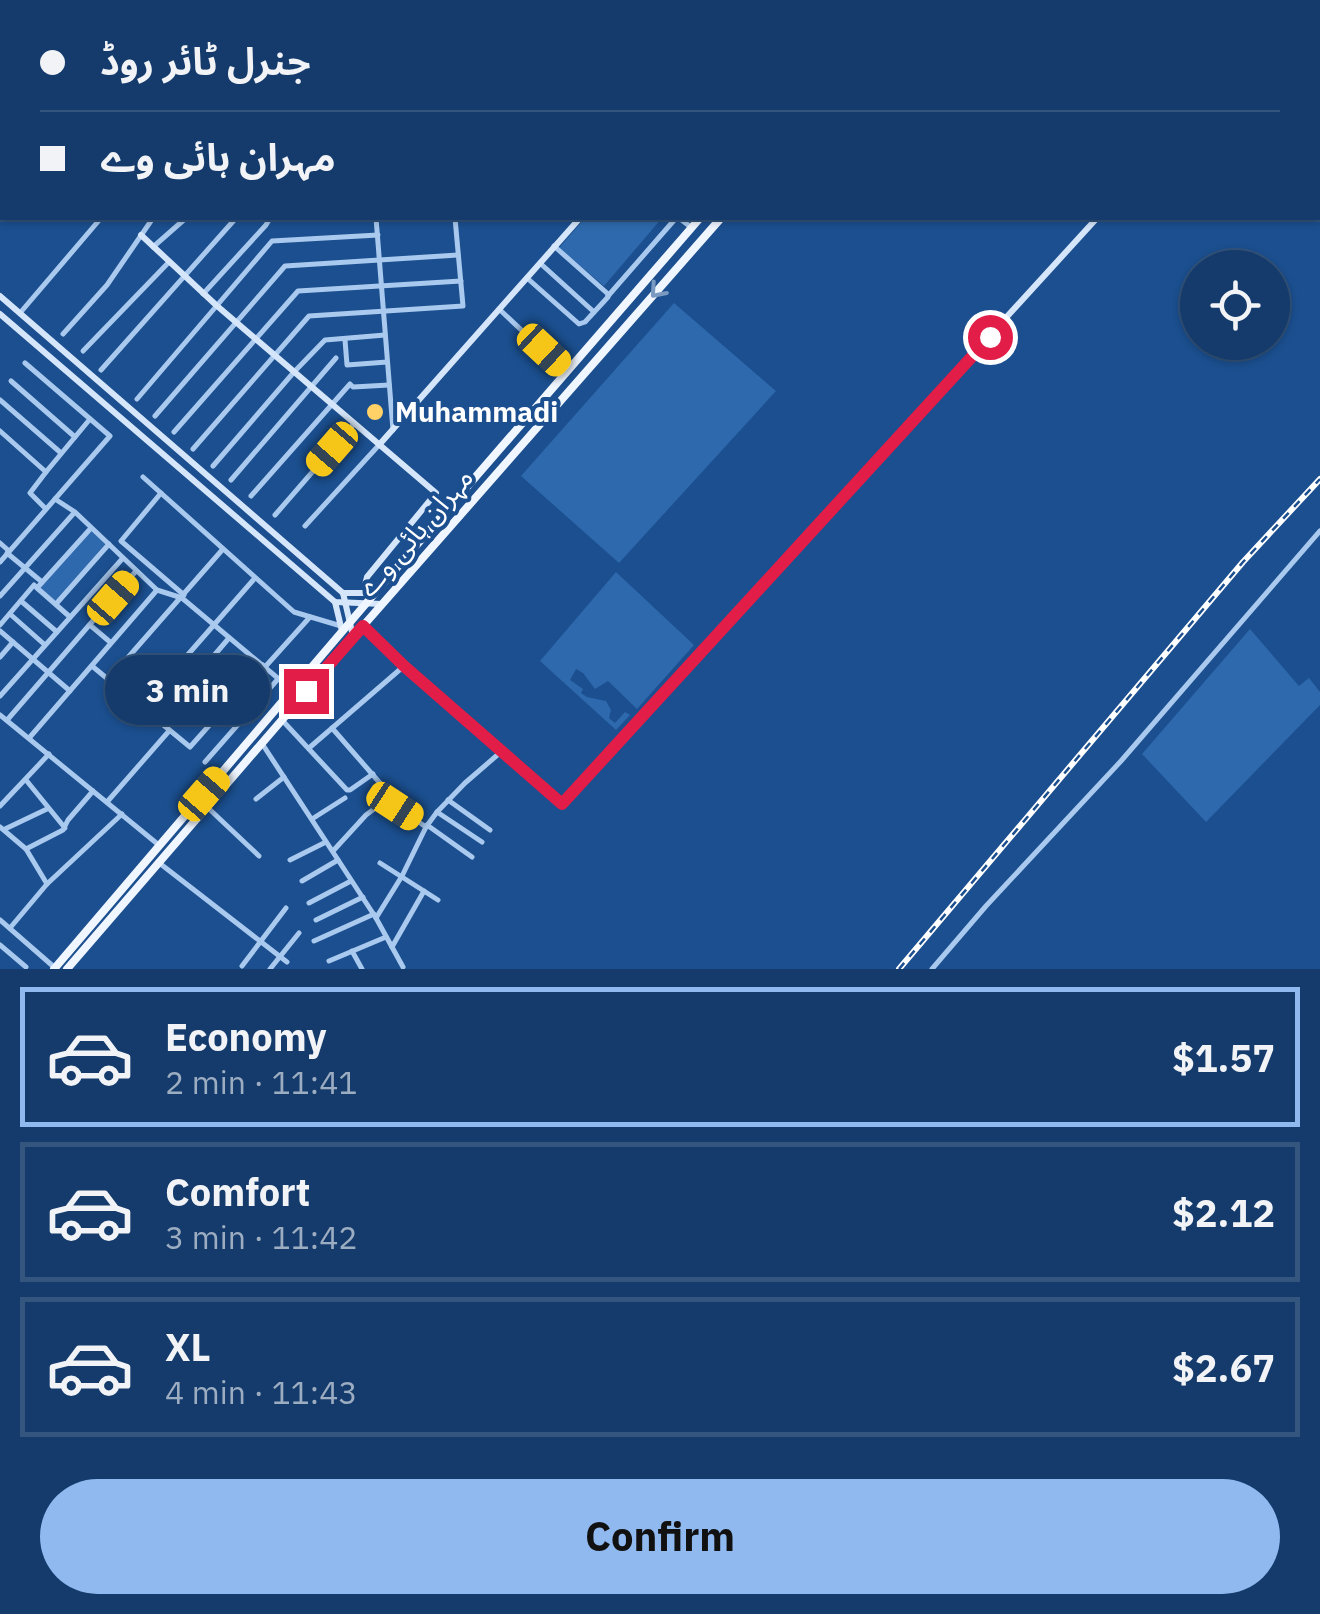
<!DOCTYPE html>
<html lang="en">
<head>
<meta charset="utf-8">
<style>
  body { margin:0; font-family:"IBM Plex Sans","Noto Sans Arabic",sans-serif; background:#214673; color:#f1f3f6; height:100vh; display:flex; flex-direction:column; font-size:38px; white-space:nowrap }
  * { box-sizing:border-box; margin:0 }
  p { font-size:32px; color:#9dadc1 }
  .icon { flex:none; width:55px; height:55px; fill:none; stroke:currentColor; stroke-width:2; stroke-linecap:round; stroke-linejoin:round }
  .map { position:relative; height:969px; overflow:hidden }
  .panel { display:flex; flex-direction:column; background:#143b6b; flex:1 }
  .panel>* { flex:none }
  .guide { position:absolute; left:0px; top:0px; width:1320px; height:220px; box-shadow:0 2px 8px #0004,0 0 0 2px #33557e; display:grid; align-content:center; height:220px; padding:0 40px; background:#143b6b }
  .tools { position:absolute; left:1180px; top:250px; display:grid; gap:20px }
  .tools a { display:grid; place-items:center; width:110px; height:110px; border-radius:50%; background:#143b6b; box-shadow:0 2px 8px #0004,0 0 0 2px #33557e; font-size:50px }
  .end { position:absolute; width:45px; height:45px; margin:-22px; border:12px solid #e11d48; background:#fff; box-shadow:0 0 0 5px #fff }
  .from { border-radius:50% }
  .bubble { position:absolute; height:70px; border-radius:35px; background:#143b6b; box-shadow:0 2px 8px #0004,0 0 0 2px #33557e; font-size:32px; font-weight:800; line-height:70px; text-align:center }
  .car { position:absolute; width:30px; height:60px; margin:-30px -15px; border-radius:12px; box-shadow:0 0 8px 2px #0007; background:linear-gradient(#f5c518 24%,#345 0 40%,#f5c518 0 76%,#345 0 86%,#f5c518 0) }
  .guide b { display:flex; align-items:center; gap:35px; height:95px; font-size:38px }
  .guide b+b { border-top:2px solid #33557e }
  .guide i { width:25px; height:25px; background:#f1f3f6 }
  ul { padding:18px 0 0; list-style:none }
  li { display:flex; align-items:center; gap:30px; height:140px; margin:0 20px 15px; padding:0 20px; border:5px solid #33557e; border-radius:0px }
  li div { flex:1 }
  li b { display:block; font-size:38px }
  li em { font-style:normal; font-weight:800 }
  li.selected { border-color:#90b9f0 }
  li>.icon { width:90px; height:90px; stroke-width:1.5 }
  .primary-button { display:flex; gap:20px; margin-top:auto; padding:20px 40px }
  .primary-button a { flex:1; height:115px; border-radius:60px; background:#90b9f0; color:#111; font-size:40px; font-weight:800; line-height:115px; text-align:center }
  .map>svg:first-child { display:block }
  .green { fill:#2e69ad }
  .lines { fill:none; stroke-linecap:round; stroke-linejoin:round }
  .street { stroke:#a9c9ee; stroke-width:5 }
  .secondary { stroke:#d6e6fa; stroke-width:6 }
  .primary { stroke:#f0f6ff; stroke-width:8 }
  .rail-casing { stroke:#fff; stroke-width:6 }
  .rail { stroke:#1b4f8f; stroke-width:2.5; stroke-dasharray:8; stroke-linecap:butt }
  .oneway { stroke:#7b9ac1 }
  .route { stroke:#e11d48; stroke-width:12 }
  .poi-dot { fill:#ffd166; stroke:#1b4f8f; stroke-width:4 }
  .labels { text-anchor:middle; stroke-width:8; stroke-linejoin:round; paint-order:stroke }
  .poi-label { font-size:28px; font-weight:bold; fill:#fff; stroke:#1b4f8f; text-anchor:start }
  .street-label { font-size:28px; fill:#fff; stroke:#1b4f8f }
</style>
</head>
<body>
<div class="map">
<svg width="1320" height="969" viewBox="0 0 1320 969">
  <rect width="100%" height="100%" fill="#1b4f8f"/>
  <!-- green -->
  <g class="green">
    <polygon points="585,218 662,218 604,286 559,248"/>
    <polygon points="674,303 776,391 619,563 521,476"/>
    <polygon points="91,530 105,544 56,602 39,588"/>
    <polygon points="616,572 694,645 637,709 608,681 595,689 583,673 576,669 570,680 583,689 581,693 587,697 606,701 611,710 609,718 615,723 625,712 630,715 616,730 540,661"/>
    <polygon points="1250,629 1299,686 1309,678 1320,692 1320,705 1206,822 1142,754"/>
  </g>
  <g class="lines">
    <!-- street -->
    <g class="street">
      <polyline points="210,0 213,2"/>
      <polyline points="418,0 419,2"/>
      <polyline points="673,0 675,2"/>
      <polyline points="711,0 714,2"/>
      <polyline points="46,2 48,0"/>
      <polyline points="55,2 57,0"/>
      <polyline points="168,2 170,0"/>
      <polyline points="279,2 281,0"/>
      <polyline points="397,2 399,0"/>
      <polyline points="528,2 529,0"/>
      <polyline points="556,2 558,0"/>
      <polyline points="587,2 589,0"/>
      <polyline points="618,2 620,0"/>
      <polyline points="787,2 789,0"/>
      <polyline points="823,2 825,0"/>
      <polyline points="861,2 863,0"/>
      <polyline points="0,44 2,46"/>
      <polyline points="0,55 2,52"/>
      <polyline points="0,65 2,63"/>
      <polyline points="0,195 2,192"/>
      <polyline points="376,218 393,430"/>
      <polyline points="679,218 692,228"/>
      <polyline points="153,247 186,218"/>
      <polyline points="541,264 594,312"/>
      <polyline points="527,278 579,324 585,322 608,297 608,294 554,246"/>
      <polyline points="203,294 266,225 270,218"/>
      <polyline points="608,296 676,218"/>
      <polyline points="499,309 566,372"/>
      <polyline points="20,313 101,218"/>
      <polyline points="63,334 107,285 153,218"/>
      <polyline points="345,340 347,365 387,362"/>
      <polyline points="83,351 169,262"/>
      <polyline points="101,370 236,218"/>
      <polyline points="11,381 75,437"/>
      <polyline points="137,399 272,241 378,235"/>
      <polyline points="0,400 61,453"/>
      <polyline points="155,416 285,266 458,255"/>
      <polyline points="0,431 46,472 90,419"/>
      <polyline points="174,432 298,291 461,281"/>
      <polyline points="193,449 309,316 463,306 455,218"/>
      <polyline points="213,466 294,372 325,340 385,335"/>
      <polyline points="143,477 294,612 341,626"/>
      <polyline points="231,480 336,358"/>
      <polyline points="161,493 121,541 184,595"/>
      <polyline points="251,496 350,384 353,387 389,385"/>
      <polyline points="55,499 75,512 157,590 182,598 292,690"/>
      <polyline points="46,509 30,493 46,472"/>
      <polyline points="275,515 354,424"/>
      <polyline points="305,526 379,445"/>
      <polyline points="0,543 9,551"/>
      <polyline points="7,553 42,582"/>
      <polyline points="0,562 110,436 25,363"/>
      <polyline points="0,596 74,513"/>
      <polyline points="21,601 57,632"/>
      <polyline points="56,604 109,544"/>
      <polyline points="10,614 45,645"/>
      <polyline points="70,617 37,588 91,528"/>
      <polyline points="0,625 34,585 37,588"/>
      <polyline points="90,625 110,642"/>
      <polyline points="0,631 70,691"/>
      <polyline points="0,657 13,642"/>
      <polyline points="183,661 231,700"/>
      <polyline points="92,666 190,747 263,665"/>
      <polyline points="265,667 310,617"/>
      <polyline points="199,673 229,638"/>
      <polyline points="110,678 223,549"/>
      <polyline points="0,696 123,558"/>
      <polyline points="142,707 255,578"/>
      <polyline points="0,715 160,846"/>
      <polyline points="8,719 136,571"/>
      <polyline points="281,719 347,790 350,790 373,774"/>
      <polyline points="332,728 386,790 386,799"/>
      <polyline points="30,737 157,590"/>
      <polyline points="261,742 376,918 403,967"/>
      <polyline points="309,748 404,666"/>
      <polyline points="205,762 278,679"/>
      <polyline points="26,780 65,828"/>
      <polyline points="256,799 284,777"/>
      <polyline points="448,800 490,830"/>
      <polyline points="107,802 169,731"/>
      <polyline points="0,806 49,754"/>
      <polyline points="206,806 259,856"/>
      <polyline points="437,812 482,842"/>
      <polyline points="312,819 345,798"/>
      <polyline points="427,825 472,857"/>
      <polyline points="0,827 26,849 47,884"/>
      <polyline points="5,829 47,809"/>
      <polyline points="26,849 63,830 68,820 93,791"/>
      <polyline points="333,851 366,815 386,800 426,827"/>
      <polyline points="290,860 326,842"/>
      <polyline points="158,862 287,962"/>
      <polyline points="380,863 438,900"/>
      <polyline points="302,881 338,860"/>
      <polyline points="309,903 351,881"/>
      <polyline points="376,918 402,876 426,827 437,812 465,783 502,751"/>
      <polyline points="0,920 54,967"/>
      <polyline points="316,920 363,897"/>
      <polyline points="10,928 47,884 122,814"/>
      <polyline points="314,941 374,914"/>
      <polyline points="0,945 26,967"/>
      <polyline points="392,947 424,891"/>
      <polyline points="352,951 362,969"/>
      <polyline points="329,961 386,937"/>
      <polyline points="242,966 286,908"/>
      <polyline points="270,969 299,933"/>
      <polyline points="932,969 986,906 1121,761 1320,531"/>
    </g>
    <!-- secondary -->
    <g class="secondary">
      <polyline points="625,0 625,2"/>
      <polyline points="769,0 772,2"/>
      <polyline points="751,2 753,0"/>
      <polyline points="1293,2 1295,0"/>
      <polyline points="141,235 216,305 436,493 367,577 365,585 375,593"/>
      <polyline points="0,296 343,593 353,636"/>
      <polyline points="0,314 335,602 382,604"/>
      <polyline points="379,445 580,218"/>
      <polyline points="343,593 374,593"/>
      <polyline points="335,602 342,631"/>
      <polyline points="363,626 404,666 562,804 1097,218"/>
    </g>
    <!-- primary -->
    <g class="primary">
      <polyline points="888,2 890,0"/>
      <polyline points="906,2 908,0"/>
      <polyline points="54,969 375,593 700,218"/>
      <polyline points="67,969 363,626 721,218"/>
    </g>
    <!-- rail casing -->
    <g class="rail-casing">
      <polyline id="rail" points="899,969 1243,562 1320,479"/>
    </g>
    <!-- rail -->
    <use href="#rail" class="rail"/>
  </g>
  <!-- one-way arrows -->
  <defs><path id="oneway-chevron" d="M-2-3.5L2.5 0L-2 3.5" fill="none" stroke-width="1.6" stroke-linecap="round" stroke-linejoin="round" transform="scale(2.5)"/></defs>
  <use class="oneway" href="#oneway-chevron" transform="translate(657 291) rotate(131)"/>
  <g class="lines">
    <!-- route -->
    <polyline class="route" points="306,691 363,626 404,666 562,804 990,337"/>
  </g>
  <!-- markers -->
  <circle class="poi-dot" cx="375" cy="412" r="10"/>
  <g class="labels">
    <!-- poi labels -->
    <g class="poi-label">
      <text x="395" y="422">Muhammadi</text>
    </g>
    <!-- street labels -->
    <g class="street-label">
      <text transform="translate(415 532) rotate(-49)" y="10">مہران ہائی وے</text>
    </g>
  </g>
</svg>
<div class="tools">
<a><svg class="icon" aria-label="locate" viewBox="0 0 24 24"><circle cx="12" cy="12" r="6"/><path d="M12 2v4M12 18v4M2 12h4M18 12h4"/></svg></a>
</div>
<i class="end from" style="left:990px;top:337px"></i>
<i class="end" style="left:306px;top:691px"></i>
<div class="bubble" style="left:105px;top:655px;width:165px">3 min</div>
<i class="car" style="left:544px;top:350px;rotate:133deg"></i>
<i class="car" style="left:332px;top:449px;rotate:221deg"></i>
<i class="car" style="left:113px;top:598px;rotate:41deg"></i>
<i class="car" style="left:204px;top:794px;rotate:41deg"></i>
<i class="car" style="left:395px;top:806px;rotate:123deg"></i>
<div class="guide">
<b><i class="from"></i>جنرل ٹائر روڈ</b>
<b><i></i>مہران ہائی وے</b>
</div>
</div>
<section class="panel">
<ul>
<li class="selected"><svg class="icon" aria-label="car" viewBox="0 0 24 24"><path d="M5 17H2v-5l4-1 3-4h7l3 4 3 1v5h-3M9 17h6M6 11h13"/><circle cx="7" cy="17" r="2"/><circle cx="17" cy="17" r="2"/></svg><div><b>Economy</b><p>2 min · 11:41</p></div><em>$1.57</em></li>
<li><svg class="icon" aria-label="car" viewBox="0 0 24 24"><path d="M5 17H2v-5l4-1 3-4h7l3 4 3 1v5h-3M9 17h6M6 11h13"/><circle cx="7" cy="17" r="2"/><circle cx="17" cy="17" r="2"/></svg><div><b>Comfort</b><p>3 min · 11:42</p></div><em>$2.12</em></li>
<li><svg class="icon" aria-label="car" viewBox="0 0 24 24"><path d="M5 17H2v-5l4-1 3-4h7l3 4 3 1v5h-3M9 17h6M6 11h13"/><circle cx="7" cy="17" r="2"/><circle cx="17" cy="17" r="2"/></svg><div><b>XL</b><p>4 min · 11:43</p></div><em>$2.67</em></li>
</ul>
<div class="primary-button"><a>Confirm</a></div>
</section>
</body>
</html>
